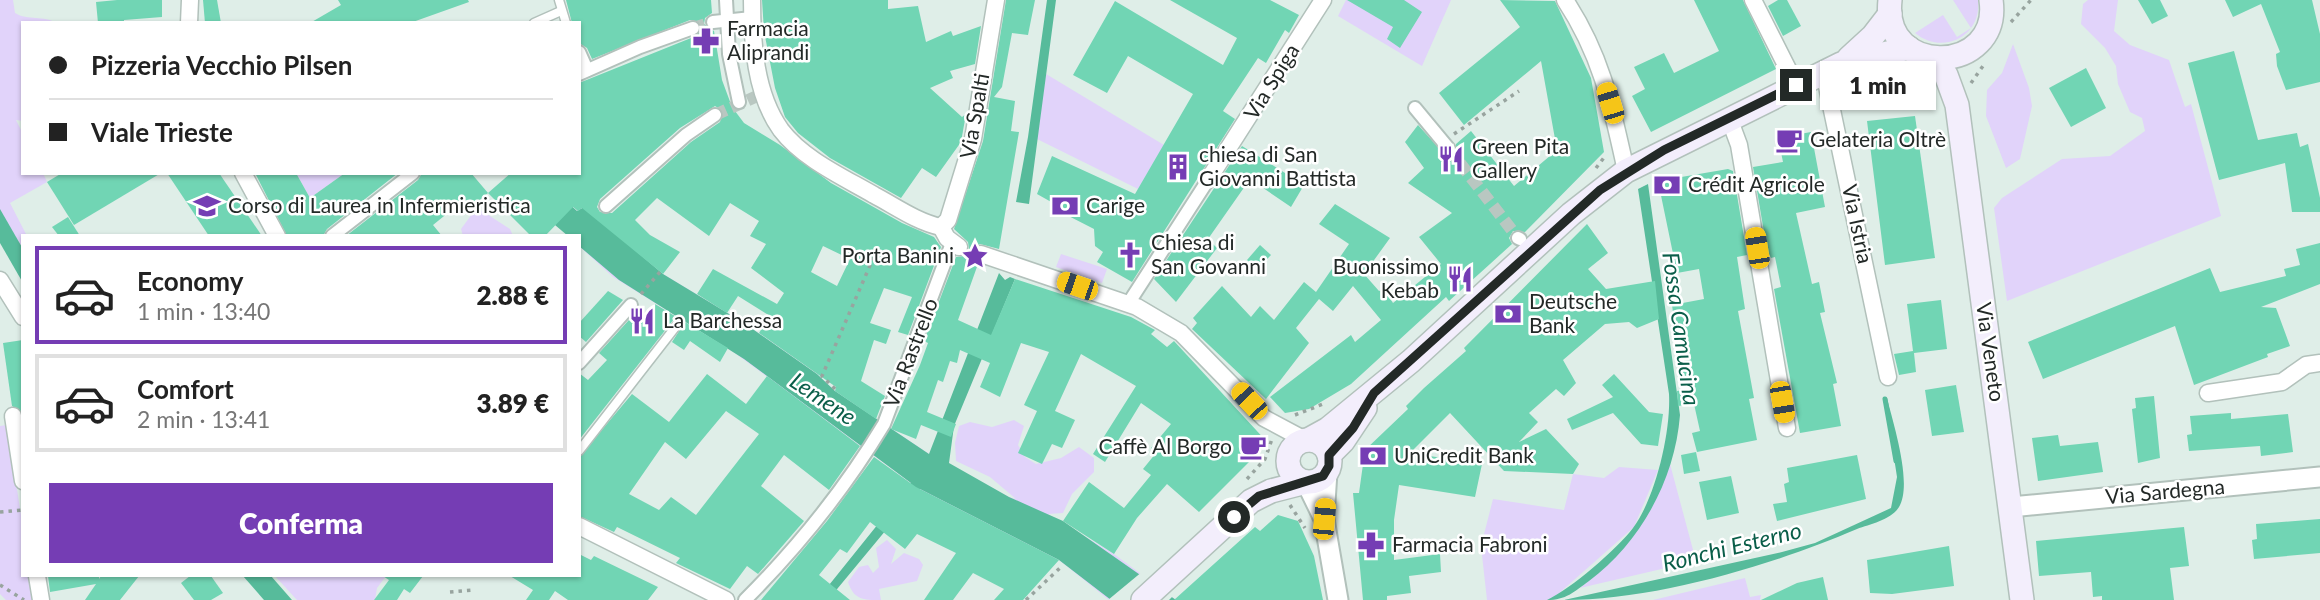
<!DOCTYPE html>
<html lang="it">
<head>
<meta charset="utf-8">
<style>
  body { margin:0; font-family:Lato,sans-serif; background:#f6f6f6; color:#222; height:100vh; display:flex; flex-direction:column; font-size:26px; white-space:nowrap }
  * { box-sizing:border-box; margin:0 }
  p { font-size:23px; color:#767676 }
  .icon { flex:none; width:38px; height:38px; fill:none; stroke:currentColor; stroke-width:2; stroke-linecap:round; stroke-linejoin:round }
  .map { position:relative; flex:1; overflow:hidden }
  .drawer { position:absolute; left:21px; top:234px; width:560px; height:343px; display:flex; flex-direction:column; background:#fff; border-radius:0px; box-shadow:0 2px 5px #0004 }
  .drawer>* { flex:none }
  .guide { position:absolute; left:21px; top:21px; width:560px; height:154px; border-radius:0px; box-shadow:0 2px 5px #0004; display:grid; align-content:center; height:154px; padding:0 28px; background:#fff }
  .end { position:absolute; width:32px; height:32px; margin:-16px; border:9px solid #232927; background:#fff; box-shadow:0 0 0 4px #fff }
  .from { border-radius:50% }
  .bubble { position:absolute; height:49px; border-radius:0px; background:#fff; box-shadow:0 2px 5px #0004; font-size:23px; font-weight:800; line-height:49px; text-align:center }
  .car { position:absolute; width:21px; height:42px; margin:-21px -10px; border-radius:9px; box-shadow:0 0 5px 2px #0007; background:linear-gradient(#f5c518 24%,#345 0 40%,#f5c518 0 76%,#345 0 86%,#f5c518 0) }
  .guide b { display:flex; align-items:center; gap:24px; height:66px; font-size:26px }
  .guide b+b { border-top:2px solid #e0e0e0 }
  .guide i { width:18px; height:18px; background:#222 }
  ul { padding:12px 0 0; list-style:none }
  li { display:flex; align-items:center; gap:21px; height:98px; margin:0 14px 10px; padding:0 14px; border:4px solid #e0e0e0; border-radius:0px }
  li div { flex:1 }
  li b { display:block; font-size:26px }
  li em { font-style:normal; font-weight:800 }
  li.selected { border-color:#753db4 }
  li>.icon { width:63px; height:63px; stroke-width:1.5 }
  .button { display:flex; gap:14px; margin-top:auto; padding:14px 28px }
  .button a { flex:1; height:80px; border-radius:0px; background:#753db4; color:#fff; font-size:28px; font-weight:800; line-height:80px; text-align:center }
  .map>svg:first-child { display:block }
  .green { fill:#e1d3fa }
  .water { fill:#57bb9b }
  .pier { fill:#dfeee8 }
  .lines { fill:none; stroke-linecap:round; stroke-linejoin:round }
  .stream { stroke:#57bb9b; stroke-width:5 }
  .building { fill:#71d5b4; fill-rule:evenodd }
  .pedestrian-tunnel { stroke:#b9c7c1; stroke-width:12; stroke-dasharray:12 6; stroke-linecap:butt }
  .service-casing { stroke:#b2c1bb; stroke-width:11 }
  .pedestrian-casing { stroke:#b2c1bb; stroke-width:16 }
  .minor-casing { stroke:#b2c1bb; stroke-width:19 }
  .tertiary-casing { stroke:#b2c1bb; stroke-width:23 }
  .secondary-casing { stroke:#b2c1bb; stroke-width:26 }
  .path { stroke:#98a49f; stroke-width:3.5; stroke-dasharray:3.5 5; stroke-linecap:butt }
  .service { stroke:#fff; stroke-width:8 }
  .pedestrian { stroke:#fff; stroke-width:12 }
  .minor { stroke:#fff; stroke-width:16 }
  .tertiary { stroke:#fff; stroke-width:19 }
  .secondary { stroke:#f3eefc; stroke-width:23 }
  .route { stroke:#232927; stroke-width:9 }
  .labels { text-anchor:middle; stroke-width:5; stroke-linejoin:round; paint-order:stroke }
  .poi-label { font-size:21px; fill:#232927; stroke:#fff; text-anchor:start }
  .street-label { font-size:21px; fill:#232927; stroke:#fff }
  .water-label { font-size:23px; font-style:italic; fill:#0a5e49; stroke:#fff }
</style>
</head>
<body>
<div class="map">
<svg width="2320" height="600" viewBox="0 0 2320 600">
  <rect width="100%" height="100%" fill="#dfeee8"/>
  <!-- green -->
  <g class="green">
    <path d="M0 0H13L15 13C28 21 44 15 56 23H23V121L16 120 23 134V173H43L47 182 10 203 27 236H23V249L0 212Z"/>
    <polygon points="1346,0 1451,0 1422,66 1338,16"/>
    <path d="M1953 0H1978C1982 36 1943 56 1915 33L1943 15 1957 37 1971 28Z"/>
    <polygon points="2088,0 2118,0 2114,31 2130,45 2169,60 2185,107 2191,104 2221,216 2007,301 1994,208 2002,198 2062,159 2110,156 2145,131 2142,118 2130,112 2118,84 2116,66 2105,48 2081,24 2083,4"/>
    <polygon points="2013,44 2029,88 2032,106 2020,159 2006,168 1986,116 1987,90 2002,73"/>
    <polygon points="1901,70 1925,76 1841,97 1839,85 1884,71"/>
    <polygon points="1046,74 1164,145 1138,189 1037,139"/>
    <polygon points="296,173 345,173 310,198"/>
    <polygon points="536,173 577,211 584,207 663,274 744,323 817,374 835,391 929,454 1009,497 1016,499 990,477 956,461 955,443 959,426 970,422 992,427 1014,420 1024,426 1018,445 1025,457 1036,464 1061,458 1079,447 1094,458 1094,472 1072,494 1063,513 1048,514 1114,554 1176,600 1109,600 1059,560 919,489 728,348 613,277 579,246 579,236 568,236"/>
    <polygon points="482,211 510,229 513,236 463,236 461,229 472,214"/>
    <polygon points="1061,254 1107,269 1102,283 1056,267"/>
    <polygon points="7,425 23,528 23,576 30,576 34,600 6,600 0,594 0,426"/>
    <path d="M1670 464 1696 561 1580 588C1622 556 1652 512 1670 464Z"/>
    <polygon points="1619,467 1658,470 1634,527 1557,595 1547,600 1487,600 1481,546 1493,499 1564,510 1573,474 1604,478"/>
    <path d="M887 540 896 549 891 564 904 553 919 559 923 565 917 581 879 589 881 600C863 600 854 600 848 582L859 567 868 565 873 573 879 567 876 548Z"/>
    <polygon points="275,576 386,576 377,588 375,600 297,600"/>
    <polygon points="1745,578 1750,597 1761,595 1760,600 1653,600"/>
  </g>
  <!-- water -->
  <g class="water">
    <polygon points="1047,0 1056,0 1029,204 1016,202 1028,137"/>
    <path d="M1648 184 1680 415C1675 479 1641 542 1589 581 1574 592 1566 600 1547 600 1571 589 1617 549 1633 528 1656 497 1671 431 1669 394L1638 189Z"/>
    <polygon points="554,190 577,211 584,207 663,274 744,323 817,374 835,391 929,454 999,273 1005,280 1010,277 1015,279 954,426 949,463 1009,497 1063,521 1176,600 1111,600 1059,560 920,489 828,600 817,600 911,483 744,359 619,280 579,246 579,236 568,236 555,225"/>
    <polygon points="0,209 23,249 23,283 0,243"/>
    <path d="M1887 398C1893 423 1913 484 1899 507 1891 520 1870 524 1857 529 1773 565 1656 600 1564 600L1782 552 1815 543 1891 508 1897 477 1885 399Z"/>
    <polygon points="243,576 271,576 292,600 264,600"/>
  </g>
  <!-- pier -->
  <polygon class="pier" points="1143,571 1175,594 1169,600 1108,600"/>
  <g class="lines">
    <!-- stream -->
    <polyline class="stream" points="1885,399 1896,461"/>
  </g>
  <!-- building -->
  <g class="building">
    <polygon points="117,0 162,0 162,17 124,20 124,23 98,23 96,2"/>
    <polygon points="203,0 217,0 221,23 205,23"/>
    <polygon points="338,0 468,0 469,2 410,23 310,23 341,5"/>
    <path d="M566 0H711L712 13 705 18 704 24 714 31 722 80 732 107 744 123 780 145 831 183 902 223 934 237 941 247 908 335 898 332 912 297 884 288 870 323 891 330 886 344 874 340 861 381 885 396 876 419 835 391 836 387 759 333 770 316 738 296 727 313 697 294 713 269 777 304 784 293 751 268 766 244 750 236 759 221 730 203 709 236 657 198 635 220 650 235 680 252 663 274 582 208 578 211 573 207 545 236H531L488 193 511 173H579V83L696 36 701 30 699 22 690 20 592 59 587 48 579 43V23H572ZM715 106 723 111 720 122 691 142 612 213 600 212 597 207 600 199 680 128ZM823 246 850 259 837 286 811 272Z"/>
    <polygon points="762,0 888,0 888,9 918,6 926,42 951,31 953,36 981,26 975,64 950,71 953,78 930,88 962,117 966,114 961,142 936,177 922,168 901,198 830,158 798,133 785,117 775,88 764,31"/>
    <polygon points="1006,0 1035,0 1028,35 1012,33 1002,87 994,97 1015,101 1011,131 1019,132 999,249 980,244 971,250 971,257 978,264 958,320 991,335 1015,279 1131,317 1155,330 1151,334 1167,347 1174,341 1268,443 1199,512 1167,484 1137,518 1114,554 1063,521 1089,482 1124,508 1151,475 1143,469 1156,453 1151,448 1171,424 1141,403 1105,462 1093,454 1136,386 1081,354 1055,411 1075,420 1062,448 1052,444 1042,464 1018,453 1037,411 1024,405 1049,352 1021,343 1000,397 980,387 990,363 960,350 957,363 950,361 943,382 938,380 927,412 956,424 951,437 921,425 916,439 891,429 920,365 928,343 924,341 956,257 964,256 969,249 968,242 954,229 983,141"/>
    <polygon points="1170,0 1270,0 1299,15 1289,33 1285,30 1266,63 1258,58 1223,111 1235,119 1132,282 1097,262 1103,252 1095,246 1094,229 1051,207 1053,203 1037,194 1052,156 1135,194 1193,94 1128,56 1107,93 1073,75 1115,1 1223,65 1237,38"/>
    <polygon points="1347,0 1404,0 1422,12 1400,48 1387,39 1393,27"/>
    <polygon points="1500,0 1555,1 1591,78 1604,152 1525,232 1513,231 1509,238 1512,244 1490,264 1449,301 1446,297 1351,384 1309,409 1285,413 1270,397 1351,335 1355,342 1381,320 1353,286 1333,311 1319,299 1296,328 1309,343 1266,399 1192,329 1197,323 1193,318 1222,286 1251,317 1260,306 1274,320 1304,282 1316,292 1349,244 1319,224 1335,204 1390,238 1364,274 1379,291 1384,289 1393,303 1441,264 1419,237 1452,213 1408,183 1424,168 1405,142 1418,125 1447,157 1455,155 1456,144 1471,131 1514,186 1557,150 1541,61 1464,125 1439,93 1520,27"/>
    <polygon points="1694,0 1743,0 1776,69 1651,132 1632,96 1645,89 1634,67 1664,53 1674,73 1719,51"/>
    <polygon points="1778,0 1787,0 1801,26 1783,36 1768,6"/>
    <polygon points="2138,0 2160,0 2168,16 2152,24"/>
    <polygon points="2225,0 2312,0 2320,34 2320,82 2286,90 2277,66 2276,54 2280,52 2261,4 2233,17"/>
    <polygon points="2234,51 2258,140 2297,133 2300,147 2308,144 2320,198 2320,212 2292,212 2285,163 2219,180 2188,63"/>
    <polygon points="2086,68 2106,108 2071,127 2049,88"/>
    <polygon points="1915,116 1935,258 1885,265 1867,121"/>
    <polygon points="1811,132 1825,207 1796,213 1812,284 1819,282 1825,312 1820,313 1837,383 1833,384 1841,426 1800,433 1774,289 1781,287 1775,257 1771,258 1767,250 1753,167 1783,162 1778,138"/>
    <polygon points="1242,146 1304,185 1291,207 1250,179 1208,239 1217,248 1176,302 1154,279"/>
    <polygon points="1728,169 1733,171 1747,255 1737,257 1745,309 1738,311 1754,398 1749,399 1757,440 1697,452 1692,433 1700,431 1694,404 1678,406 1677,391 1684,390 1672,305 1704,299 1699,269 1677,273 1658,181"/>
    <polygon points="62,173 161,173 74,225 47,182"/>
    <polygon points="167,173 219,173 262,236 209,236"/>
    <polygon points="255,173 296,173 310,198 345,173 398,173 327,229 323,236 287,236"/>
    <polygon points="422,173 471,173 488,193 472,207 465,199 433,225 442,236 346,236 418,180"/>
    <polygon points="68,217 80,236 59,236 52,227"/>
    <polygon points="1587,224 1608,253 1588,269 1606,289 1655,281 1659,319 1637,328 1629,322 1605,324 1563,360 1576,383 1564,396 1556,389 1529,413 1538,422 1519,442 1546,429 1579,464 1573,474 1504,471 1450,413 1410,453 1482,464 1475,497 1399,485 1394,520 1394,560 1440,554 1441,572 1409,576 1411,593 1387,596 1387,600 1363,600 1353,493 1359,493 1365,450 1408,409 1406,406 1424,388 1466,351 1464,348"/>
    <polygon points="2320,243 2320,284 2261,307 2276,308 2290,346 2267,354 2268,357 2194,385 2175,326 2043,379 2028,342 2210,268 2220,292 2286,276 2284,269 2300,265 2296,249"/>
    <polygon points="1260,245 1271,255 1258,269 1247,260"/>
    <polygon points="608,291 623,300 586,342 579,336 579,323"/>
    <polygon points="1941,300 1947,349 1914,353 1916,372 1899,375 1894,354 1913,351 1907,304"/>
    <polygon points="655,304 728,348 720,362 690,341 684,350 672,342 683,325 680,319 674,319 579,440 579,373 588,380 607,360 599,353 638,310 646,314"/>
    <polygon points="23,340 23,413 12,406 3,343"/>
    <path d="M707 374 746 404 767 376 860 446 829 490 784 455 761 486 804 521 758 574 747 566 730 589 676 563 680 558 617 527 614 532 579 516V457L632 394 669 422ZM726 411 759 434 696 515 671 497 659 510 629 494 665 442 686 459Z"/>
    <polygon points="1614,374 1649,412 1663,414 1658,446 1641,444 1613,413 1572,430 1567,419 1613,397 1602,385"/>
    <polygon points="1956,385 1964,432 1932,436 1925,390"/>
    <polygon points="2154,396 2160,458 2138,463 2132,409 2136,408 2135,398"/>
    <polygon points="2231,413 2231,419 2288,414 2293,452 2261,456 2260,446 2189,451 2187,435 2192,434 2190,416"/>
    <polygon points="2058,435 2060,446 2098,442 2103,472 2038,481 2032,438"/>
    <polygon points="1696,452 1700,471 1684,474 1681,455"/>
    <polygon points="1857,455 1866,499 1777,521 1773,504 1787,502 1784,484 1789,482 1787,468"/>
    <polygon points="874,457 916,487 1059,560 1023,600 994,600 1004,589 973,573 953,600 924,600 956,553 917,534 905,549 870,522 847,553 840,549 819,575 850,600 761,600 827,521"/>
    <polygon points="1731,476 1739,513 1707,520 1699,482"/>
    <polygon points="1278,515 1298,521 1314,556 1323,600 1174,600 1255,527 1260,531"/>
    <polygon points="2320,519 2320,553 2254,559 2252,540 2257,539 2256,524"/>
    <polygon points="2184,527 2189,566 2170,568 2174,600 2102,600 2102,596 2093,597 2091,572 2039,576 2036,541"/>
    <polygon points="1949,546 1954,586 1892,594 1870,593 1867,560"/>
    <polygon points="579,554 591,560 594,556 658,587 648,600 568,600 555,591 549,600 526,600 533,590 510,576 579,576"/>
    <polygon points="48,576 99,576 99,579 101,576 139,576 120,600 85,600 96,584 50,592"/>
    <polygon points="190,576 211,576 223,593 211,600 194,600 181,583"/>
    <polygon points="383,576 423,576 410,593 404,589 397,600 374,600 389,580"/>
    <polygon points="1823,577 1828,600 1761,600 1797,583"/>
  </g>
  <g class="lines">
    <!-- pedestrian-tunnel -->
    <g class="pedestrian-tunnel">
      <polyline points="693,28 713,22"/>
      <polyline points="715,115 764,93"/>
      <polyline points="1449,149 1518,238"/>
    </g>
    <!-- service casing -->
    <g class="service-casing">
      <g id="service">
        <polyline points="559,0 566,23"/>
        <polyline points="534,23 561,11"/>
        <polyline points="579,451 677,325"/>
      </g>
    </g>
    <!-- pedestrian casing -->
    <g class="pedestrian-casing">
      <g id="pedestrian">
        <polyline points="726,0 729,54 739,102"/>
        <polyline points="713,22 752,18"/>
        <polyline points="579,52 587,70"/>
        <polyline points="579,74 640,47 693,28"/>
        <polyline points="1415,108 1449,149"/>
        <polyline points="606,206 686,135 715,115"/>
        <polyline points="332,236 413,173"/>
        <polyline points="1518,238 1520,239"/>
        <polyline points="1128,304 1208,180"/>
        <polyline points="579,363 631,305"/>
        <path d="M745 600C797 548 846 487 884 424L952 243"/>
      </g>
    </g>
    <!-- minor casing -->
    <g class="minor-casing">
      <g id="minor">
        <path d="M752 0C752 42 755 94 781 130 803 159 843 177 874 195 895 206 917 222 941 227"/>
        <path d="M1565 0C1602 56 1612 107 1626 171"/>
        <polyline points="1753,0 1796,85"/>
        <polyline points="189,23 190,0"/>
        <polyline points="1824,72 1888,377"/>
        <polyline points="1729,118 1739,145 1787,428"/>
        <polyline points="243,173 277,236"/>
        <polyline points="1208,180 1323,0"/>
        <polyline points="941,227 948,220 973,139 996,0"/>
        <polyline points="941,227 947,238 959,247"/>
        <polyline points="981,254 1137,307 1181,333 1264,418 1307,441"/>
        <polyline points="0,280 23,317"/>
        <polyline points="2208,393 2282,382 2306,365 2320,363"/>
        <polyline points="13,416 23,481"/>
        <polyline points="579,526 726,600"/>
        <polyline points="37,576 41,600"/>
      </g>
    </g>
    <!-- tertiary casing -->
    <g class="tertiary-casing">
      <g id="tertiary">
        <polyline points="1306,482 1324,519 1338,600"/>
        <polyline points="2011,507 2320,477"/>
        <polyline points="1324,518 1327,472"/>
      </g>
    </g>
    <!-- secondary casing -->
    <g class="secondary-casing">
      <g id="secondary">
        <path d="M1890 0C1881 79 2002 75 1991 0"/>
        <polyline points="1849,58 1873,36 1890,14"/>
        <polyline points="1935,59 1946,75 1957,105 2022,600"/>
        <polyline points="1308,440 1328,429 1411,361 1571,214 1626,171 1841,64 1909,48"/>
        <circle cx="1309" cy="461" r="21"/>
        <polyline points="1329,455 1343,441 1365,408"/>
        <polyline points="1143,600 1251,501 1271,491 1306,482"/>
      </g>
    </g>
    <!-- path -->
    <g class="path">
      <polyline points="2011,22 2031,0"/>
      <polyline points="1971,83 1983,66"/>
      <polyline points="1454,134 1519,91"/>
      <polyline points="1596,168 1606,155"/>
      <polyline points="641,294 660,272"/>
      <polyline points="835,389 822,376 875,254"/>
      <polyline points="1295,415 1323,404"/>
      <polyline points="1247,479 1265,459 1272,439"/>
      <polyline points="1290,505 1305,528"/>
      <polyline points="0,512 23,510"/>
      <polyline points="0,585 24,600"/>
      <polyline points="450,592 474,590"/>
      <polyline points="1026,600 1062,566"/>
    </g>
    <!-- service -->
    <use href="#service" class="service"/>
    <!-- pedestrian -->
    <use href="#pedestrian" class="pedestrian"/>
    <!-- minor -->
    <use href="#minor" class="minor"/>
    <!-- tertiary -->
    <use href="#tertiary" class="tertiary"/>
    <!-- secondary -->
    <use href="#secondary" class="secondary"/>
  </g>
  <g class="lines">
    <!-- route -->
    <polyline class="route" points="1234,517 1259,496 1323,476 1329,466 1329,455 1353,428 1374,393 1600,190 1664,150 1796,85"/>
  </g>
  <!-- icons -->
  <defs>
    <g id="pharmacy-bare" transform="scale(2.1)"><path d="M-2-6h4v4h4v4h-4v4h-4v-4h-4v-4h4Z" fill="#753db4" stroke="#fff" stroke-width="2.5" paint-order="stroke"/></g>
    <g id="cafe-bare" transform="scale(2.1)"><path d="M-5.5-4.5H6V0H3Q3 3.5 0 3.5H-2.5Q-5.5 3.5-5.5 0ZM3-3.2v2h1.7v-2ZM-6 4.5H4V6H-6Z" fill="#753db4" stroke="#fff" stroke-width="2.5" paint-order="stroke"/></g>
    <g id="restaurant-bare" transform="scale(2.1)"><path d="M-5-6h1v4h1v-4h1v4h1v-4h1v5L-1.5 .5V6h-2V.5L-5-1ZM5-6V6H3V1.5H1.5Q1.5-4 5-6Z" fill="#753db4" stroke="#fff" stroke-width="2.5" paint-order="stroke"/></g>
    <g id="building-bare" transform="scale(2.1)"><path d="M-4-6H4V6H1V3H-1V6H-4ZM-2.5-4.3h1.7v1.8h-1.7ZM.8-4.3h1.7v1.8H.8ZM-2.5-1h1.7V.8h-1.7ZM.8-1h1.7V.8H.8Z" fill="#753db4" stroke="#fff" stroke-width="2.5" paint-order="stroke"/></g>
    <g id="bank-bare" transform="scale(2.1)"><path d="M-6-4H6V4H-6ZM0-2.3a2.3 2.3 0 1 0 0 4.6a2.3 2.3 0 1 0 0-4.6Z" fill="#753db4" stroke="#fff" stroke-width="2.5" paint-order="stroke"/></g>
    <g id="university-bare" transform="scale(2.1)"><path d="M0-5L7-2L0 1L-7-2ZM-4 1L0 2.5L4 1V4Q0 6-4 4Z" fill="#753db4" stroke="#fff" stroke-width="2.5" paint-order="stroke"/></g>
    <g id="church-bare" transform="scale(2.1)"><path d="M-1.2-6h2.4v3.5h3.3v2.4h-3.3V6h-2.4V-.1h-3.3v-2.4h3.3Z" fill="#753db4" stroke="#fff" stroke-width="2.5" paint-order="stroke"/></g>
    <g id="sight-bare" transform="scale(2.1)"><path d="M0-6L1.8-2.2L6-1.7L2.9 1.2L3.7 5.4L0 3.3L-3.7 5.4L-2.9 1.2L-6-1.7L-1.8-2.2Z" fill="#753db4" stroke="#fff" stroke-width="2.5" paint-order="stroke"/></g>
  </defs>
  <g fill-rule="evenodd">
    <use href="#pharmacy-bare" x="706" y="41"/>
    <use href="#cafe-bare" x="1789" y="140"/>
    <use href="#restaurant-bare" x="1451" y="159"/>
    <use href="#building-bare" x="1178" y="167"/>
    <use href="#bank-bare" x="1667" y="185"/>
    <use href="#university-bare" x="207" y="206"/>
    <use href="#bank-bare" x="1065" y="206"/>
    <use href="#church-bare" x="1130" y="255"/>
    <use href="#sight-bare" x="975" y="256"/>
    <use href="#restaurant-bare" x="1460" y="279"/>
    <use href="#bank-bare" x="1508" y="314"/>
    <use href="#restaurant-bare" x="642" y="321"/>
    <use href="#cafe-bare" x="1253" y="447"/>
    <use href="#bank-bare" x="1373" y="456"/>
    <use href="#pharmacy-bare" x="1371" y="545"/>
  </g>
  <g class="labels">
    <!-- poi labels -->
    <g class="poi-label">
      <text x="727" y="36">Farmacia<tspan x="727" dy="24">Aliprandi</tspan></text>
      <text x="1810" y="147">Gelateria Oltrè</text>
      <text x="1472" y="154">Green Pita<tspan x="1472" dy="24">Gallery</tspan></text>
      <text x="1199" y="162">chiesa di San<tspan x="1199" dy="24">Giovanni Battista</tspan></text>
      <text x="1688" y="192">Crédit Agricole</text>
      <text x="228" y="213">Corso di Laurea in Infermieristica</text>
      <text x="1086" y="213">Carige</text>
      <text x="1151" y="250">Chiesa di<tspan x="1151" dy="24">San Govanni</tspan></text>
      <text x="954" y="263" text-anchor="end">Porta Banini</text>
      <text x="1439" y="274" text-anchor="end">Buonissimo<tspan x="1439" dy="24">Kebab</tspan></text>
      <text x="1529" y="309">Deutsche<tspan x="1529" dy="24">Bank</tspan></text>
      <text x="663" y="328">La Barchessa</text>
      <text x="1232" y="454" text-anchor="end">Caffè Al Borgo</text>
      <text x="1394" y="463">UniCredit Bank</text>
      <text x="1392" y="552">Farmacia Fabroni</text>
    </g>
    <!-- street labels -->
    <g class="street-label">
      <text transform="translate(1272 82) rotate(-58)" y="7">Via Spiga</text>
      <text transform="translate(975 116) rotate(-80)" y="7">Via Spalti</text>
      <text transform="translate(1857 224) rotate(78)" y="7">Via Istria</text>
      <text transform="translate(1990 352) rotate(82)" y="7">Via Veneto</text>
      <text transform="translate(911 353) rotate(-69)" y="7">Via Rastrello</text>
      <text transform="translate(2165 492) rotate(-5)" y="7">Via Sardegna</text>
    </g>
    <!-- water labels -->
    <g class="water-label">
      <text transform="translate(1681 329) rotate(82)" y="8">Fossa Camucina</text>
      <text transform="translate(823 399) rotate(34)" y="8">Lemene</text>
      <text transform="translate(1732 547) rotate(-14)" y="8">Ronchi Esterno</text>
    </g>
  </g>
</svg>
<i class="end from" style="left:1234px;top:517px"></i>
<i class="end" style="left:1796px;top:85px"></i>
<div class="bubble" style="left:1820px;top:61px;width:116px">1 min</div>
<i class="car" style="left:1610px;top:103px;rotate:343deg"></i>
<i class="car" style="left:1757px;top:248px;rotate:351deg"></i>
<i class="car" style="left:1077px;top:286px;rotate:289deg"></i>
<i class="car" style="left:1249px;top:401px;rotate:317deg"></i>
<i class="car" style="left:1782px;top:402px;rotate:170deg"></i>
<i class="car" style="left:1324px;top:519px;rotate:5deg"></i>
<div class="guide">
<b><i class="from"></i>Pizzeria Vecchio Pilsen</b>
<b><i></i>Viale Trieste</b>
</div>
<section class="drawer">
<ul>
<li class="selected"><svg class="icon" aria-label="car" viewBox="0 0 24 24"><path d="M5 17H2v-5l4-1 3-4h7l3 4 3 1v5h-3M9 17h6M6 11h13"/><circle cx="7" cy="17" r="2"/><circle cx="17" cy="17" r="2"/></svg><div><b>Economy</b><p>1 min · 13:40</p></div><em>2.88 €</em></li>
<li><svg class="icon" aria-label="car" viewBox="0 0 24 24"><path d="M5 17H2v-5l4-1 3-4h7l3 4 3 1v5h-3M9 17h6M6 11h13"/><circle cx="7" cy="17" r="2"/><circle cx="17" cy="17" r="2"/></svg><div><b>Comfort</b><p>2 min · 13:41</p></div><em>3.89 €</em></li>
</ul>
<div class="button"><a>Conferma</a></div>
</section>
</div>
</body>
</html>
